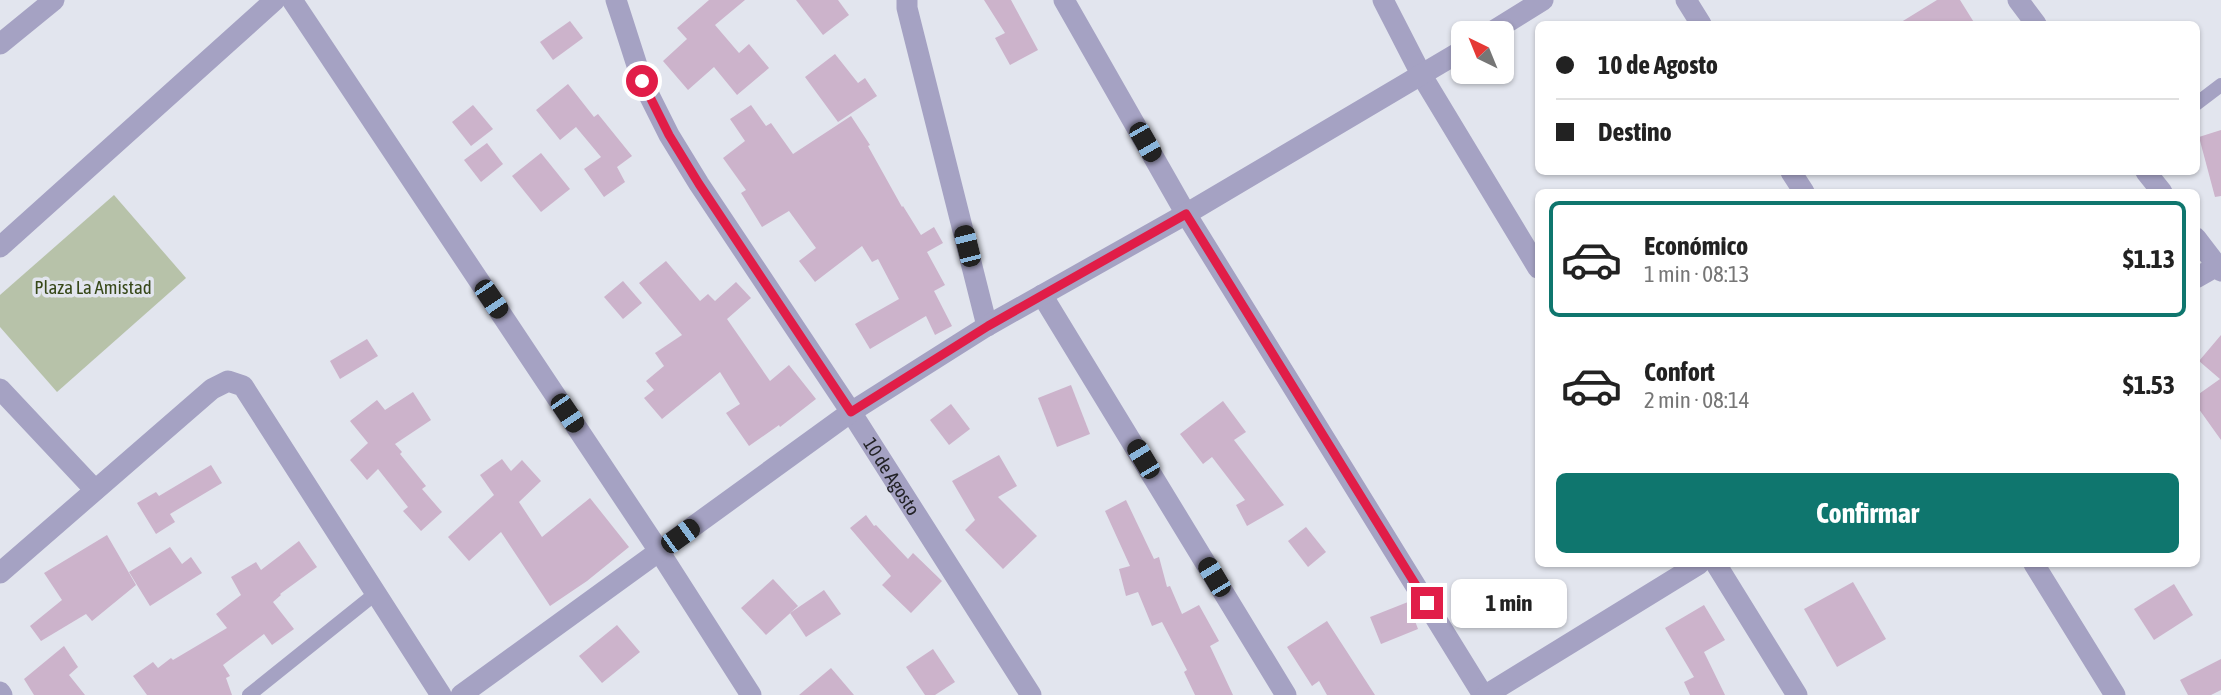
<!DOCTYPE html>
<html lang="es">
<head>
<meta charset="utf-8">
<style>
  body { margin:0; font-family:"Asap Condensed",sans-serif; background:#f6f6f6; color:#222; height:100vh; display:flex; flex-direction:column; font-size:26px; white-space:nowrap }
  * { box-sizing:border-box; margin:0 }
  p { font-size:23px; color:#767676 }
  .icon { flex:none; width:38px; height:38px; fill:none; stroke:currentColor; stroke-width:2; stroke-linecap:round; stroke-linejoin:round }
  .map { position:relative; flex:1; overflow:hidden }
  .sheet { position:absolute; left:1535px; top:189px; width:665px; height:378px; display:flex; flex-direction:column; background:#fff; border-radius:10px; box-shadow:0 2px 5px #0004 }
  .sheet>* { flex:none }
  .guide { position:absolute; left:1535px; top:21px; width:665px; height:154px; border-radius:10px; box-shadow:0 2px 5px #0004; display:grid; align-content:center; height:154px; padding:0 21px; background:#fff }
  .needle { width:46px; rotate:317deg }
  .buttons { position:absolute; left:1451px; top:21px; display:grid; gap:14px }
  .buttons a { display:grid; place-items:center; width:63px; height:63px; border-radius:10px; background:#fff; box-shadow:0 2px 5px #0004; font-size:35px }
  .end { position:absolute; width:32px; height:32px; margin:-16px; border:9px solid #e11d48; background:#fff; box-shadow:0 0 0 4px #fff }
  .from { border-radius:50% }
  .bubble { position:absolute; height:49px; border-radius:10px; background:#fff; box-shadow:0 2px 5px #0004; font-size:23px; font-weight:700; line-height:49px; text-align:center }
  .car { position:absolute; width:21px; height:42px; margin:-21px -10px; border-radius:9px; box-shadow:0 0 5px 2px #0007; background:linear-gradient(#222 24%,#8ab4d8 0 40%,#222 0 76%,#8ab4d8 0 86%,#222 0) }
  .guide b { display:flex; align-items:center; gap:24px; height:66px; font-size:26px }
  .guide b+b { border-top:2px solid #e0e0e0 }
  .guide i { width:18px; height:18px; background:#222 }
  ul { padding:12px 0 0; list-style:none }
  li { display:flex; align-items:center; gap:21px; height:116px; margin:0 14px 10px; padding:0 7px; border:4px solid transparent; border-radius:10px }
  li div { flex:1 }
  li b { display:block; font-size:26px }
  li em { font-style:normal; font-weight:700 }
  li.active { border-color:#0f766e }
  li>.icon { width:63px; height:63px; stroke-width:1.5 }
  .cta { display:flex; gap:14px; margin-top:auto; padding:14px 21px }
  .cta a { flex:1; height:80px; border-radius:10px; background:#0f766e; color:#fff; font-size:28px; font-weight:700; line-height:80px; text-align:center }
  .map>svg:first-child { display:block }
  .green { fill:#b7c2a9 }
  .building { fill:#ccb3cb }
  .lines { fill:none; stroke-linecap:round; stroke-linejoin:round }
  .lane { stroke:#a5a2c3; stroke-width:14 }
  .street { stroke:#a5a2c3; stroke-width:21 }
  .route { stroke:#e11d48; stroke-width:9 }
  .labels { text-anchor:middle; stroke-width:7; stroke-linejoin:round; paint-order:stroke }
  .park-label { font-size:19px; fill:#374819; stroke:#e2e5ee }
  .street-label { font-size:19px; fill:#232327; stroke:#e2e5ee }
</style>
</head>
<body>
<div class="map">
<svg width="2221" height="695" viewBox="0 0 2221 695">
  <rect width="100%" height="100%" fill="#e2e5ee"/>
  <!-- green -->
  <polygon class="green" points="114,195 186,278 57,392 0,327 0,295"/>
  <!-- building -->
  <g class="building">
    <polygon points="709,0 745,0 715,25 739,53 749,44 769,68 737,95 714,67 688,90 663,61 687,39 677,28"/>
    <polygon points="796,0 838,0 849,15 823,35"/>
    <polygon points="984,0 1011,0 1038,50 1010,65 995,38 1005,33"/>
    <polygon points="1937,0 1960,0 1975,24 1898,24"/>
    <polygon points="570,21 583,38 553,60 540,42"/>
    <polygon points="835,54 858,83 865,78 877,96 838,122 805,77"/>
    <polygon points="568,84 594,117 598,114 632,156 617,167 625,182 604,197 584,169 601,157 576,127 560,140 536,110"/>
    <polygon points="473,105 493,129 471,146 452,122"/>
    <polygon points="751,105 766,126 771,123 793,154 851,116 870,145 868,146 902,207 903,206 921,235 934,227 943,243 927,252 945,285 934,291 952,326 935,335 926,316 870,349 855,324 899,299 878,259 872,262 862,246 815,282 799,261 816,248 789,211 762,227 741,193 746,190 723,158 745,141 730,119"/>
    <polygon points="2221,130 2221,196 2215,197 2199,137"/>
    <polygon points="487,143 503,164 481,182 464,160"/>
    <polygon points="541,153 570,189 541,212 512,176"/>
    <polygon points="666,261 700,301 708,294 715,301 736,282 751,298 727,319 770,381 789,365 816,399 780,427 779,425 749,446 726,413 740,404 720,372 662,419 644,398 654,390 646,381 664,366 655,353 682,335 639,283"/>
    <polygon points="623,281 642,303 623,319 604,297"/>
    <polygon points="2221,335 2221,440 2196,405 2196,396 2220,379 2199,361"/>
    <polygon points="367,339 378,356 340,379 330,361"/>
    <polygon points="1071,385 1090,434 1057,447 1038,398"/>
    <polygon points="413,392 431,420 395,444 402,452 400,454 426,486 422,489 442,512 421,531 403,511 408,507 378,469 367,480 350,460 368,443 350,421 377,400 385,410"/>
    <polygon points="1223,401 1246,432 1234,440 1284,505 1247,526 1236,505 1245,500 1212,457 1203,464 1180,434"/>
    <polygon points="951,404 970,429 949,445 930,420"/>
    <polygon points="999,455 1017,486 998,497 1037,536 1003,569 965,530 975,520 952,481"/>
    <polygon points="502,459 511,471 522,460 541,481 519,502 542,537 590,498 629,547 587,581 550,606 501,532 469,561 448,537 494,495 480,475"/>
    <polygon points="211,465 222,483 170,514 175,522 156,534 137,503 156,492 159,496"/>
    <polygon points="1126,500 1154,559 1159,557 1167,587 1170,586 1182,614 1199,605 1219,641 1210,646 1233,695 1195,695 1184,672 1187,670 1162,622 1152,626 1138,592 1126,596 1119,569 1130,566 1105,511"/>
    <polygon points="866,515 874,526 876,525 908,559 913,553 942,581 911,613 882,585 891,576 850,528"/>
    <polygon points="1306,527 1326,552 1308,567 1288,541"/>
    <polygon points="107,535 136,585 92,621 86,614 41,641 30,626 62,600 44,573"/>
    <polygon points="299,541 317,567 280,594 281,595 273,602 294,629 272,645 264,634 223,665 230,676 226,678 232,695 147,695 133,676 153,662 158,668 171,658 173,660 227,628 216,614 241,595 231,577 256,562 261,570"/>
    <polygon points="170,547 182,564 191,557 202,573 150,606 129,572"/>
    <polygon points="773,579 798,606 766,635 741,608"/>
    <polygon points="1853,582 1886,639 1837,667 1804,609"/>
    <polygon points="2174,584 2193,615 2154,640 2134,609"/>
    <polygon points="824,590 841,614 806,637 790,613"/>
    <polygon points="1408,602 1418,629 1381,644 1370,617"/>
    <polygon points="1704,605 1725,640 1704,652 1725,695 1690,695 1684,682 1694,677 1665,628"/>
    <polygon points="1327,621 1375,695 1327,695 1319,681 1312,686 1287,647"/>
    <polygon points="617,625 640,652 602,683 579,656"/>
    <polygon points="64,646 78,667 69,675 85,695 34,695 24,679"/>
    <polygon points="933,649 955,682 935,695 925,695 906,667"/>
    <polygon points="2221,659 2221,690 2211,695 2188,695 2180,680"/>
    <polygon points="831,668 854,695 799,695"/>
  </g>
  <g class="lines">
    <!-- lane -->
    <g class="lane">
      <polyline points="2196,104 2221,85"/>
      <polyline points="249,695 375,594"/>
    </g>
    <!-- street -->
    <g class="street">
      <polyline points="292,0 659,551 751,695"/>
      <path id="s1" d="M616 0 642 81 669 135 699 184 851 412 1031 695"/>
      <polyline points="907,0 907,8 987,326"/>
      <polyline points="1064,0 1186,214 1483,695"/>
      <polyline points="1383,0 1422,76 1538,268"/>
      <polyline points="1686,0 1701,24"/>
      <polyline points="2018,0 2036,24"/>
      <polyline points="1490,33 1543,0"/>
      <polyline points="0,44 54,0"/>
      <polyline points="1791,172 1804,192"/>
      <polyline points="2146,172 2162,192"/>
      <polyline points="2196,238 2221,271"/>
      <polyline points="0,247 275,0"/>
      <polyline points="2196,278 2217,266"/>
      <polyline points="1042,295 1286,695"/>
      <polyline points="0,389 95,490"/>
      <polyline points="1716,564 1797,695"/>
      <polyline points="2034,564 2115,695"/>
      <polyline points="0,573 212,389 228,381 243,386 441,695"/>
      <polyline points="0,692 2,695"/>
      <polyline points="461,695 851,412 987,326 1186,214 1463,50"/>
      <polyline points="1486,695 1699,564"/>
    </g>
  </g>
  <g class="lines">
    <!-- route -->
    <polyline class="route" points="642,81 669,135 699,184 851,412 988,326 1186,214 1427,603"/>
  </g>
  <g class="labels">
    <!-- park labels -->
    <g class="park-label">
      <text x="93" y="294">Plaza La Amistad</text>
    </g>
    <!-- street labels -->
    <g class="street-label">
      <text dy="7" stroke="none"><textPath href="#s1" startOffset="553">10 de Agosto</textPath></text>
    </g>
  </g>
</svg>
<div class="buttons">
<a><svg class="needle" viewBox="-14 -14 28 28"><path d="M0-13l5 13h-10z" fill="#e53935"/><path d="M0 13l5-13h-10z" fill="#767676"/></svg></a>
</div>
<i class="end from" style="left:642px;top:81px"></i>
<i class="end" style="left:1427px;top:603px"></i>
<div class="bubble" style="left:1451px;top:579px;width:116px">1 min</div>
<i class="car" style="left:1145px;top:142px;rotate:150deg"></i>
<i class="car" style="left:967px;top:246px;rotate:346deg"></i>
<i class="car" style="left:491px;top:299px;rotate:146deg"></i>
<i class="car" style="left:567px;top:413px;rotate:146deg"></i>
<i class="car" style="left:1143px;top:459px;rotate:329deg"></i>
<i class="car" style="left:680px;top:536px;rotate:54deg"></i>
<i class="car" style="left:1214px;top:577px;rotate:329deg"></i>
<div class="guide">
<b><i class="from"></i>10 de Agosto</b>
<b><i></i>Destino</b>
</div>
<section class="sheet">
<ul>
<li class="active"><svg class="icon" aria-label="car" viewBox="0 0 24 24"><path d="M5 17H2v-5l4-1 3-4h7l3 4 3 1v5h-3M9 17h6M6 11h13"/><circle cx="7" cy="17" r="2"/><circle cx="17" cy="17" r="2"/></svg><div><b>Económico</b><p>1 min · 08:13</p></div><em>$1.13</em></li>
<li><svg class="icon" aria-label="car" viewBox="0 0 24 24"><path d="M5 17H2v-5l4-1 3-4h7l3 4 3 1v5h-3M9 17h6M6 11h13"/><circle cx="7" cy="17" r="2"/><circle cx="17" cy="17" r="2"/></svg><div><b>Confort</b><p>2 min · 08:14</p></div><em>$1.53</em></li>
</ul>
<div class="cta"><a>Confirmar</a></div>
</section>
</div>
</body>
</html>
